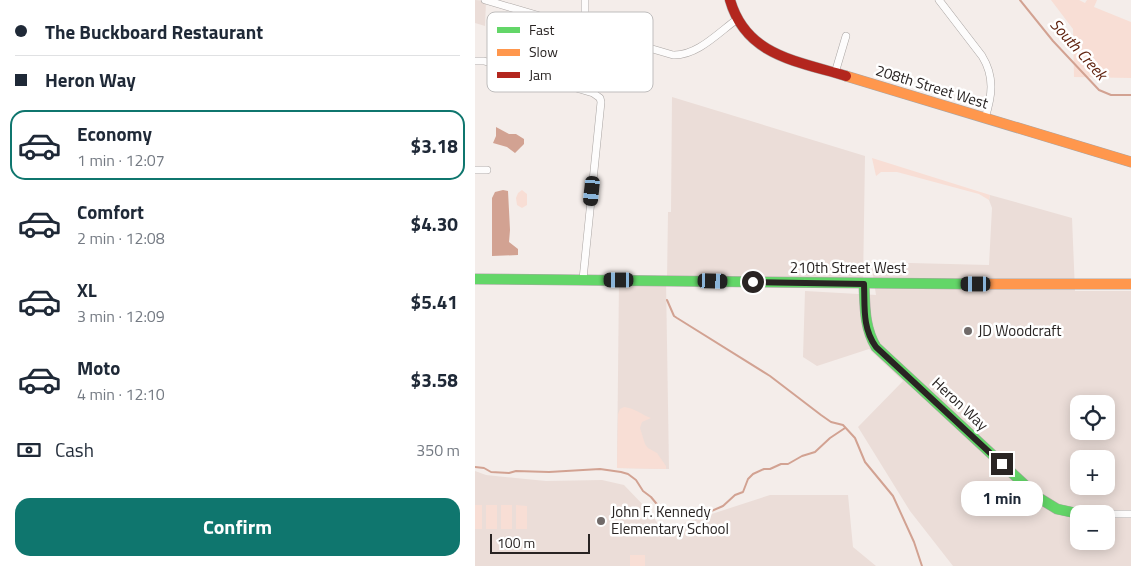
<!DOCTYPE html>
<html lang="en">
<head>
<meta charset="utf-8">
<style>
  body { margin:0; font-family:"Titillium Web",sans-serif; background:#f6f6f7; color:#1f2937; height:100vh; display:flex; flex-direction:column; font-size:19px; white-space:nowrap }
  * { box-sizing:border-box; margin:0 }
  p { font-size:16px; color:#747a83 }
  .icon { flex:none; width:28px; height:28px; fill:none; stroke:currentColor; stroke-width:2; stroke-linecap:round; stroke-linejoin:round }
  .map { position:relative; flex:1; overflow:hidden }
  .details { display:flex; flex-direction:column; background:#fff; width:475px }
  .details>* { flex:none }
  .hud { display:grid; align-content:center; height:110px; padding:0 15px; background:#fff }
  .buttons { position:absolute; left:595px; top:395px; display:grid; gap:10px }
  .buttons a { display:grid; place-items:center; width:45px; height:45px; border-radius:10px; background:#fff; box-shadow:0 2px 12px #0003; font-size:25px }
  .scale { position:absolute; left:15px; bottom:12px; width:100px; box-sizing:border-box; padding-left:5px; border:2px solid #292423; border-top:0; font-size:14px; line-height:18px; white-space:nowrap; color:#292423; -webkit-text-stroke:4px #fff; paint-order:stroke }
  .end { position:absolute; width:22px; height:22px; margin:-11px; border:6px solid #292423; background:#fff; box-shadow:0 0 0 2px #fff }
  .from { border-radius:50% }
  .bubble { position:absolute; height:35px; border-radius:15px; background:#fff; box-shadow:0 2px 12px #0003; font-size:16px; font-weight:700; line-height:35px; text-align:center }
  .car { position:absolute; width:15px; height:30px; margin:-15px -8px; border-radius:6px; box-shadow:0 0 4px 1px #0007; background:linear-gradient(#222 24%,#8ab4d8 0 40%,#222 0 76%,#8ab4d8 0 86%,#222 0) }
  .hud b { display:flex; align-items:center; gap:18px; height:48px; font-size:19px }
  .hud b+b { border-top:1px solid #e0e1e3 }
  .hud i { width:12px; height:12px; background:#1f2937 }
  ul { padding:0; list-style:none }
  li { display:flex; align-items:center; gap:15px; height:70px; margin:0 10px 8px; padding:0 5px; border:2px solid transparent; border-radius:15px }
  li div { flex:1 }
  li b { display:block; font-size:19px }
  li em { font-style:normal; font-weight:700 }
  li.selected { border-color:#0f766e }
  li>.icon { width:45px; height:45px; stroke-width:1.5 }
  .pay { display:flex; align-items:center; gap:12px; height:55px; padding:0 15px; font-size:19px }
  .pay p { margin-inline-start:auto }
  .action { display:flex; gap:10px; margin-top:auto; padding:10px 15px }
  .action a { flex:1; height:58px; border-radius:15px; background:#0f766e; color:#fff; font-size:20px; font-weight:700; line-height:58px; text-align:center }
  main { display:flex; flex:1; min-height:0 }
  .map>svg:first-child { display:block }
  .built { fill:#ebddd8; fill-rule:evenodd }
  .green { fill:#f8ded5 }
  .water { fill:#d2a292 }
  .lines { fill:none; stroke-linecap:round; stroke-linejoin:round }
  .stream { stroke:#d2a292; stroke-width:2 }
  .street-casing { stroke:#aaa5a3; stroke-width:8 }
  .fast-casing { stroke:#aaa5a3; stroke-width:11 }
  .slow-casing { stroke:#aaa5a3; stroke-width:11 }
  .jam-casing { stroke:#aaa5a3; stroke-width:11 }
  .street { stroke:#fdfcfc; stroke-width:7 }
  .fast { stroke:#63d668; stroke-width:10 }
  .slow { stroke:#ff974d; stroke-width:10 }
  .jam { stroke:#b3261e; stroke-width:10 }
  .route { stroke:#292423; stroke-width:6 }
  .poi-dot { fill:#706a69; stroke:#fff; stroke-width:2 }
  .labels { text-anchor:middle; stroke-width:5; stroke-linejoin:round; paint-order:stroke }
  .street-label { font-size:15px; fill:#292423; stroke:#fff }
  .poi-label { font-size:15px; fill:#292423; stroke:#fff; text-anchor:start }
  .water-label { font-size:16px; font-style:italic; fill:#612410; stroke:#fff }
  .key { fill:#fff; stroke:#bfbdbd; stroke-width:1 }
  .key-label { font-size:14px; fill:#292423 }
</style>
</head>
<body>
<main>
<section class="details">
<div class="hud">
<b><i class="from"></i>The Buckboard Restaurant</b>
<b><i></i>Heron Way</b>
</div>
<ul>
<li class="selected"><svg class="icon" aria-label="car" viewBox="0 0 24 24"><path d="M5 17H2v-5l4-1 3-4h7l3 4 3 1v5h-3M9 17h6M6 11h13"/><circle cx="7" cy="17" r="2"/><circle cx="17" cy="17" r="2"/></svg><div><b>Economy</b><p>1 min · 12:07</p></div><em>$3.18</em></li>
<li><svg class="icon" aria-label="car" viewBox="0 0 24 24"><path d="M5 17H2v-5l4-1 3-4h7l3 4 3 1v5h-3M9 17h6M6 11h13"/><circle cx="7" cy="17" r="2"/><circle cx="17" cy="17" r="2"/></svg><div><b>Comfort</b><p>2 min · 12:08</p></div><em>$4.30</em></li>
<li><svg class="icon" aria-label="car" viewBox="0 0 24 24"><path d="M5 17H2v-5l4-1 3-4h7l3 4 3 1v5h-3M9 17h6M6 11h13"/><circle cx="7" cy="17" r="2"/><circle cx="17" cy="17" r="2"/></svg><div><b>XL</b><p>3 min · 12:09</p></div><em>$5.41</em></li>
<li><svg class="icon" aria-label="car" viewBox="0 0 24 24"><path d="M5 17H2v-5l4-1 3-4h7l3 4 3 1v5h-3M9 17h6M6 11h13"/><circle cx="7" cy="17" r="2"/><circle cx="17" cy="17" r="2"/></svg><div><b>Moto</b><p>4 min · 12:10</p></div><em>$3.58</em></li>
</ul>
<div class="pay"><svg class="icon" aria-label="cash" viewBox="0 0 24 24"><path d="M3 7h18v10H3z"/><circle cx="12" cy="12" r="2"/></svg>Cash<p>350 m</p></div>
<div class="action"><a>Confirm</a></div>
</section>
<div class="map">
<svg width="656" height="566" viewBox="0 0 656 566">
  <rect width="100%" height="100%" fill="#f4edea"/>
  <!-- built -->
  <g class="built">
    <polygon points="0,0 11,1 10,26 0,23"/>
    <polygon points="197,97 390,156 388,284 192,280 193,212 196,212"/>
    <path d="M515 195 597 218 600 291H656V566H478L435 511 383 427 428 381 394 349 342 366 328 357 330 291 401 295 396 262 514 265 517 208 514 200ZM604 404H631V431H604ZM604 459H631V486H604ZM604 514H631V541H604Z"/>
    <polygon points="144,280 191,280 194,469 142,468"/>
    <polygon points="0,471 11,475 71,481 127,480 149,485 172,509 190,533 203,525 295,495 373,495 378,547 401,566 0,566"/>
  </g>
  <!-- green -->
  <g class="green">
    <polygon points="576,0 604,0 610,3 612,0 622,0 619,7 656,22 656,78 599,77 598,29"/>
    <polygon points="397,158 515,195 514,200 504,194 422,172 406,172 401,176"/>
    <polygon points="47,190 52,194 52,205 47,208 42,205 41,198 43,193"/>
    <path d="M149 407C160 408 167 415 176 418L167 422 165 428 170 444 173 448 182 453 191 466V469L142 468 143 414 145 409Z"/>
    <rect x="0" y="505" width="7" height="24"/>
    <rect x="11" y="505" width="11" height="24"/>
    <rect x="26" y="505" width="11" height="24"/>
    <polygon points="41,505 52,506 52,529 41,529"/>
    <rect x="155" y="555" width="15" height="11"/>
  </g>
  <!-- water -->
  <g class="water">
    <polygon points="21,127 34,134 41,134 49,139 49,144 40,153 32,147 18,143 21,136"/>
    <polygon points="28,190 33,191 35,230 34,242 43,249 43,255 17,256 17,198 20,192"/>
  </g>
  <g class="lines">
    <!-- stream -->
    <g class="stream">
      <polyline points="545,0 578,41 624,90 636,95 656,95"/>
      <polyline points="192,300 199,316 202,318 295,376 346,415 356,422 368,425 380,438 390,462 418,496 439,542 447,566"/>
      <polyline points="0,467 9,468 16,472 34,473 41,471 74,472 125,469 146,472 153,474 161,480 168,491 176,497 185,508 197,513 210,516 225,516 248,506 260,495 268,492 273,479 278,474 289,469 295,469 306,464 313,464 327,456 340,452 355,438 370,428"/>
    </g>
    <!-- street casing -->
    <g class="street-casing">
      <g id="street">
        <path d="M10 0 198 55C222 56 243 33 261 20"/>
        <path d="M464 0 507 56C520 77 517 96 510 118"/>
        <polyline points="110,30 110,0"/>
        <polyline points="0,61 9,61 118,93 125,98 126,102 108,279"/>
        <polyline points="360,73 371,36"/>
        <polyline points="0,170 12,170"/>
        <polyline points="631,514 656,514"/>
      </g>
    </g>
    <!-- fast casing -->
    <g class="fast-casing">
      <g id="fast">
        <polyline points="0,279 499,284"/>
        <path d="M389 284C390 306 389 327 401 347L564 498 582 509 605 514"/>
      </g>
    </g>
    <!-- slow casing -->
    <g class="slow-casing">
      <g id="slow">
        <polyline points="371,76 656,162"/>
        <polyline points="499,284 656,284"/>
      </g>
    </g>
    <!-- jam casing -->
    <g class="jam-casing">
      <path id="jam" d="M255 0C271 56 322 61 371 76"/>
    </g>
    <!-- street -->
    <use href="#street" class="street"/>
    <!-- fast -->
    <use href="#fast" class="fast"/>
    <!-- slow -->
    <use href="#slow" class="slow"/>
    <!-- jam -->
    <use href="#jam" class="jam"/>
  </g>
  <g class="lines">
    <!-- route -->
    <path class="route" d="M278 282 389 284C390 306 387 328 401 347L527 464"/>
  </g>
  <!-- markers -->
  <g class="poi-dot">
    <circle cx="493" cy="331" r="5"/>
    <circle cx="126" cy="521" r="5"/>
  </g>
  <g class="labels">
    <!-- street labels -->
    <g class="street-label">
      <text transform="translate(457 87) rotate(17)" y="5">208th Street West</text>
      <text x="373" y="273">210th Street West</text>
      <text transform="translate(485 404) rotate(43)" y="5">Heron Way</text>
    </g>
    <!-- poi labels -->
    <g class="poi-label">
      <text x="503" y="336">JD Woodcraft</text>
      <text x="136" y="517">John F. Kennedy<tspan x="136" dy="17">Elementary School</tspan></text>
    </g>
    <!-- water labels -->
    <g class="water-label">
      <text transform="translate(604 49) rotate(48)" y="6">South Creek</text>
    </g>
  </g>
  <!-- legend -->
  <rect x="12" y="12" width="166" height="80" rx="8" class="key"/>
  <rect x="22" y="27" width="23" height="6" fill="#63d668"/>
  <rect x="22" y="49" width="23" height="7" fill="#ff974d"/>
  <rect x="22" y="72" width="23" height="6" fill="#b3261e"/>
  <g class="key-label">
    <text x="54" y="35">Fast</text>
    <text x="54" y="57">Slow</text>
    <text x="54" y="80">Jam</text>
  </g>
</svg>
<div class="buttons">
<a><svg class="icon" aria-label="locate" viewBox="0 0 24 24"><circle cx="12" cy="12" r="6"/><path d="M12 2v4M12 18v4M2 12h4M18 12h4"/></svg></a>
<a>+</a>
<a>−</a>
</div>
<div class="scale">100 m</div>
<i class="end from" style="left:278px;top:282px"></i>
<i class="end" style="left:527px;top:464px"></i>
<div class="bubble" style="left:486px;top:481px;width:82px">1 min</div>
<i class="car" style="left:117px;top:191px;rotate:186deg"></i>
<i class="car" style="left:144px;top:280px;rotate:270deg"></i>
<i class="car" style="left:238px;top:281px;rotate:92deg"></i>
<i class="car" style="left:501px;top:284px;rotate:270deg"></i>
</div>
</main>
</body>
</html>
